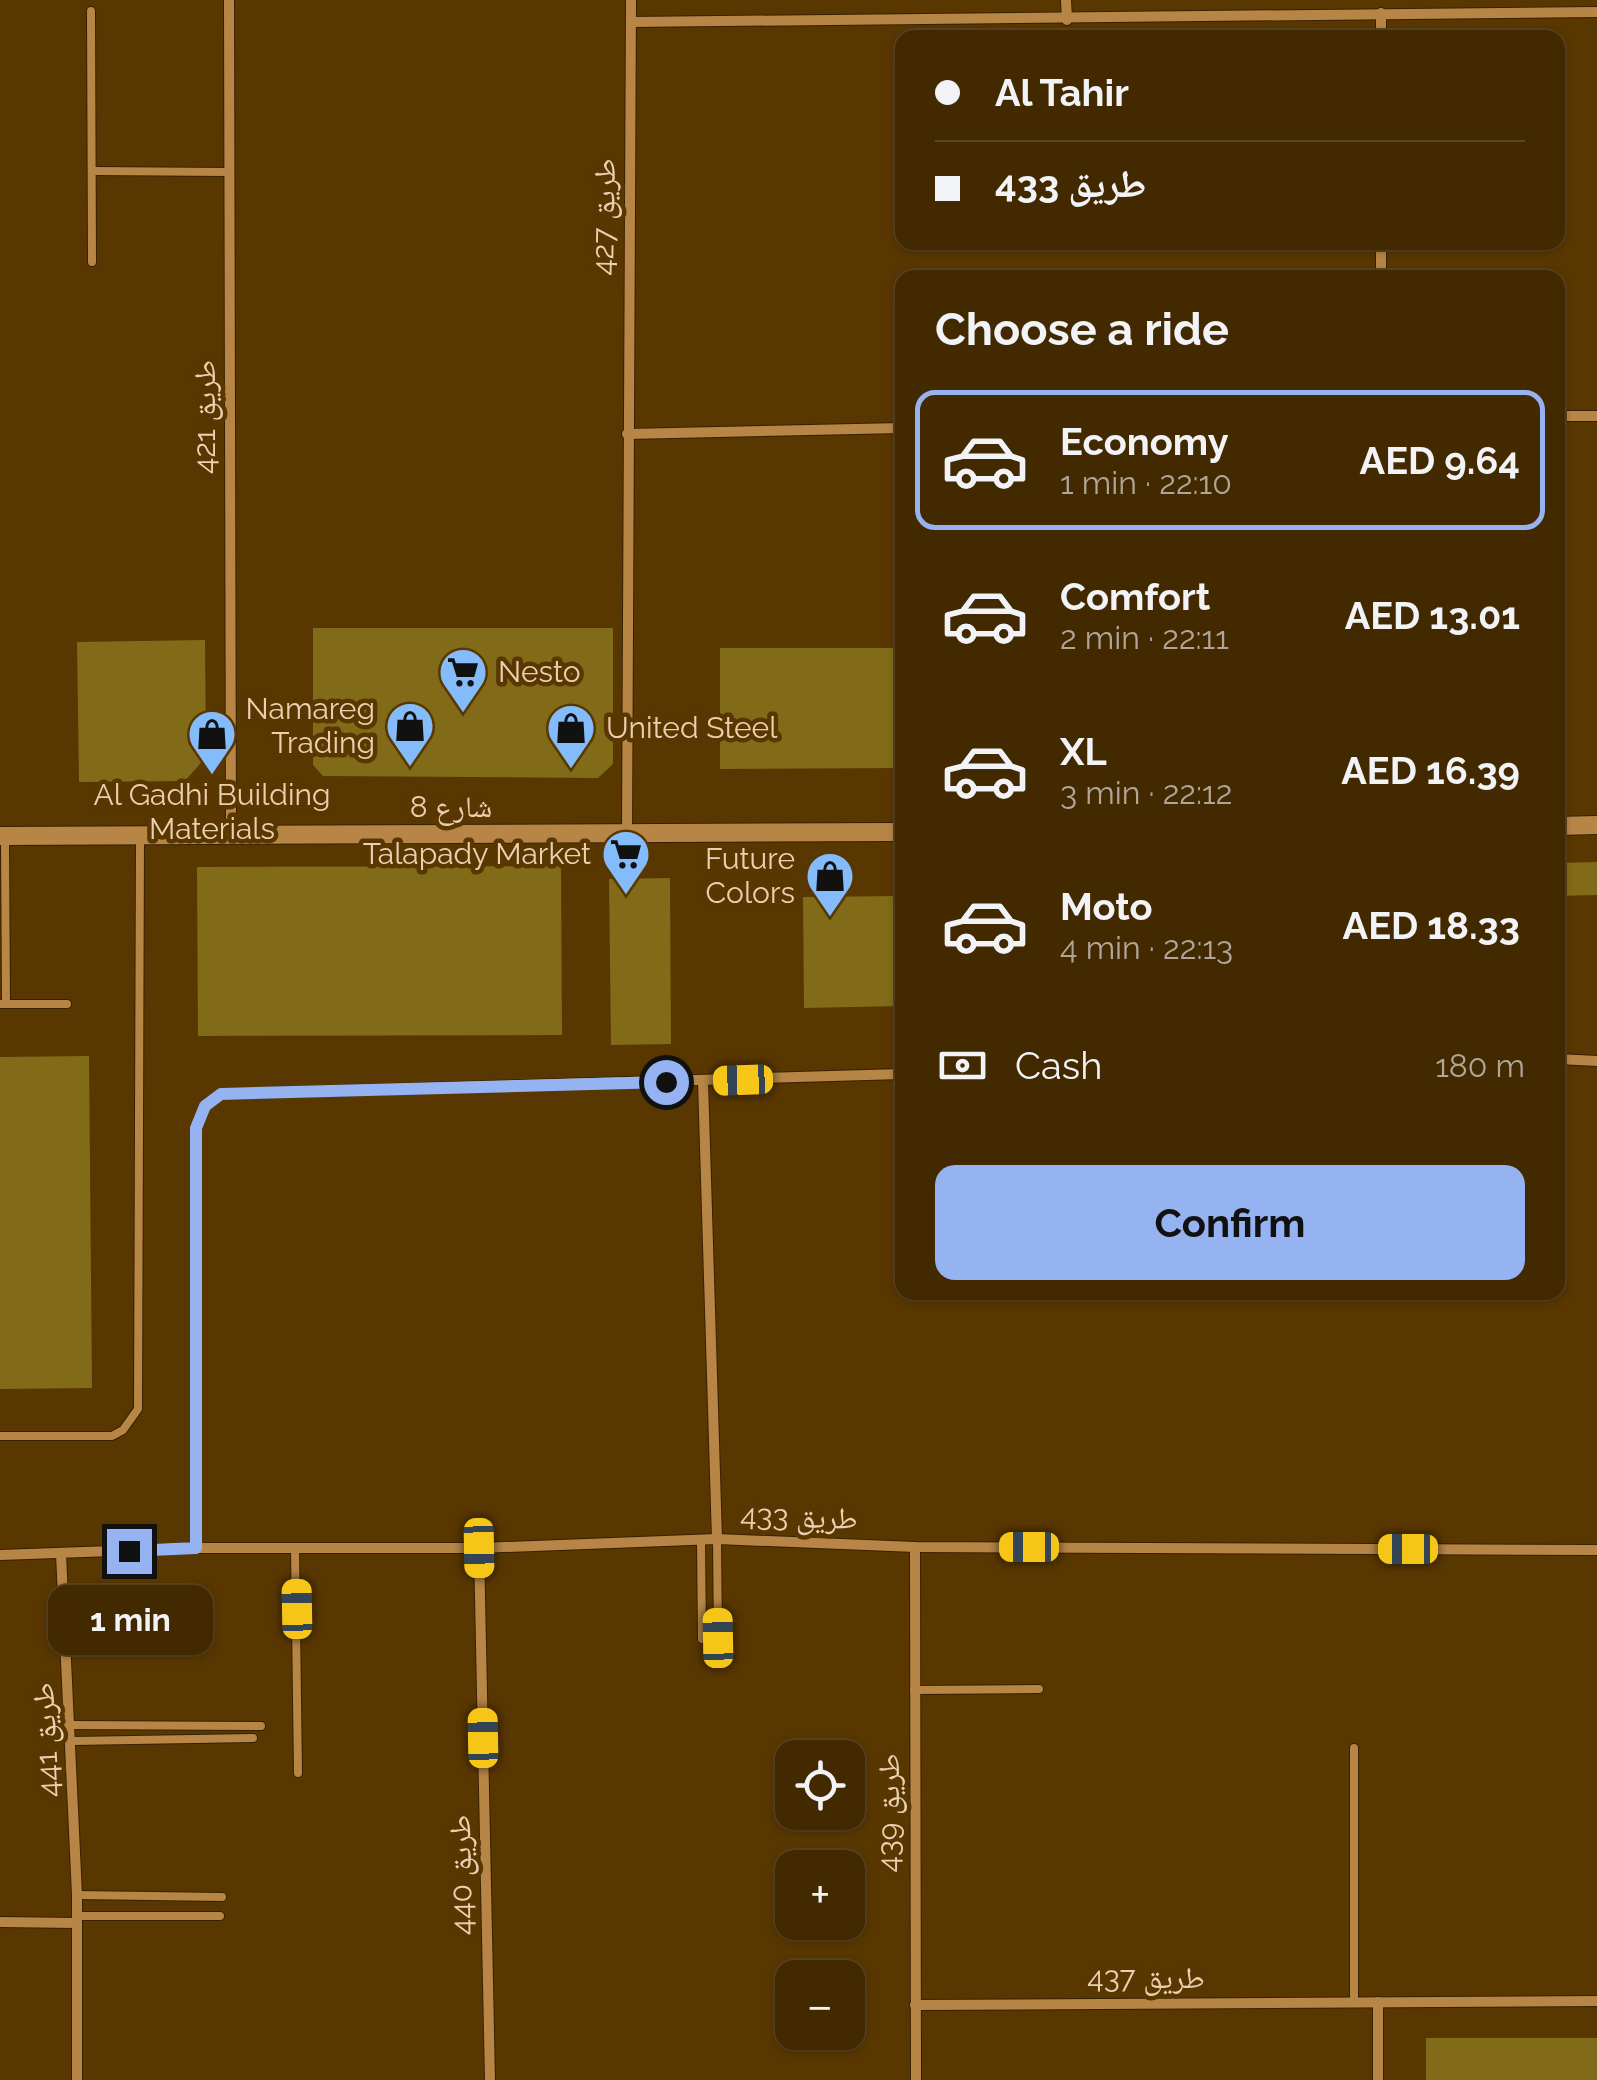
<!DOCTYPE html>
<html lang="en">
<head>
<meta charset="utf-8">
<style>
  body { margin:0; font-family:Raleway,"Noto Naskh Arabic",sans-serif; background:#4d350f; color:#f1f3f6; height:100vh; display:flex; flex-direction:column; font-size:38px; white-space:nowrap }
  * { box-sizing:border-box; margin:0 }
  p { font-size:32px; color:#afa699 }
  .icon { flex:none; width:55px; height:55px; fill:none; stroke:currentColor; stroke-width:2; stroke-linecap:round; stroke-linejoin:round }
  .map { position:relative; flex:1; overflow:hidden }
  .details { position:absolute; left:895px; top:270px; width:670px; height:1030px; display:flex; flex-direction:column; background:#432900; border-radius:20px; box-shadow:0 2px 8px #0004,0 0 0 2px #5b4522 }
  .details>* { flex:none }
  .guide { position:absolute; left:895px; top:30px; width:670px; height:220px; border-radius:20px; box-shadow:0 2px 8px #0004,0 0 0 2px #5b4522; display:grid; align-content:center; height:220px; padding:0 40px; background:#432900 }
  .controls { position:absolute; left:775px; top:1740px; display:grid; gap:20px }
  .controls a { display:grid; place-items:center; width:90px; height:90px; border-radius:20px; background:#432900; box-shadow:0 2px 8px #0004,0 0 0 2px #5b4522; font-size:50px }
  .end { position:absolute; width:45px; height:45px; margin:-22px; border:12px solid #95b2f1; background:#111; box-shadow:0 0 0 5px #111 }
  .from { border-radius:50% }
  .bubble { position:absolute; height:70px; border-radius:20px; background:#432900; box-shadow:0 2px 8px #0004,0 0 0 2px #5b4522; font-size:32px; font-weight:700; line-height:70px; text-align:center }
  .car { position:absolute; width:30px; height:60px; margin:-30px -15px; border-radius:12px; box-shadow:0 0 8px 2px #0007; background:linear-gradient(#f5c518 24%,#345 0 40%,#f5c518 0 76%,#345 0 86%,#f5c518 0) }
  .guide b { display:flex; align-items:center; gap:35px; height:95px; font-size:38px }
  .guide b+b { border-top:2px solid #5b4522 }
  .guide i { width:25px; height:25px; background:#f1f3f6 }
  ul { padding:0; list-style:none }
  li { display:flex; align-items:center; gap:30px; height:140px; margin:0 20px 15px; padding:0 20px; border:5px solid transparent; border-radius:20px }
  li div { flex:1 }
  li b { display:block; font-size:38px }
  li em { font-style:normal; font-weight:700 }
  li.current { border-color:#95b2f1 }
  li>.icon { width:90px; height:90px; stroke-width:1.5 }
  h2 { padding:0 40px; font-size:45px; line-height:120px }
  .pay { display:flex; align-items:center; gap:25px; height:110px; padding:0 40px; font-size:38px }
  .pay p { margin-inline-start:auto }
  .cta { display:flex; gap:20px; margin-top:auto; padding:20px 40px }
  .cta a { flex:1; height:115px; border-radius:20px; background:#95b2f1; color:#111; font-size:40px; font-weight:700; line-height:115px; text-align:center }
  .map>svg:first-child { display:block }
  .building { fill:#826b18 }
  .lines { fill:none; stroke-linecap:round; stroke-linejoin:round }
  .service-casing { stroke:#382100; stroke-width:10 }
  .minor-casing { stroke:#382100; stroke-width:12 }
  .tertiary-casing { stroke:#382100; stroke-width:20 }
  .service { stroke:#b78647; stroke-width:8 }
  .minor { stroke:#b78647; stroke-width:10 }
  .tertiary { stroke:#b78647; stroke-width:18 }
  .route { stroke:#95b2f1; stroke-width:12 }
  .labels { text-anchor:middle; stroke-width:9; stroke-linejoin:round; paint-order:stroke }
  .street-label { font-size:30px; fill:#ead0b1; stroke:#593700 }
  .poi-label { font-size:30px; fill:#ead0b1; stroke:#593700; text-anchor:end }
</style>
</head>
<body>
<div class="map">
<svg width="1597" height="2080" viewBox="0 0 1597 2080">
  <rect width="100%" height="100%" fill="#593700"/>
  <!-- building -->
  <g class="building">
    <polygon points="313,628 613,628 613,764 598,778 323,776 313,765"/>
    <polygon points="205,640 206,757 185,781 79,782 77,642"/>
    <polygon points="720,648 902,648 902,768 720,769"/>
    <polygon points="1597,862 1597,895 1558,896 1558,863"/>
    <polygon points="561,866 562,1035 198,1036 197,867"/>
    <polygon points="670,878 671,1044 611,1045 609,879"/>
    <polygon points="902,896 902,1006 804,1008 803,897"/>
    <polygon points="89,1056 92,1388 0,1389 0,1057"/>
    <rect x="1426" y="2038" width="171" height="42"/>
  </g>
  <g class="lines">
    <!-- service casing -->
    <g class="service-casing">
      <g id="service">
        <polyline points="91,11 92,262"/>
        <polyline points="92,171 229,172"/>
        <polyline points="5,839 6,1004"/>
        <polyline points="0,1004 67,1004"/>
        <polyline points="0,1436 112,1436 123,1430 138,1409 140,835"/>
        <polyline points="717,1539 718,1639"/>
        <polyline points="701,1541 702,1639"/>
        <polyline points="295,1548 298,1773"/>
        <polyline points="914,1690 1039,1689"/>
        <polyline points="71,1725 261,1726"/>
        <polyline points="73,1741 253,1738"/>
        <polyline points="1354,1748 1354,2002"/>
        <polyline points="77,1895 222,1897"/>
        <polyline points="77,1916 220,1916"/>
      </g>
    </g>
    <!-- minor casing -->
    <g class="minor-casing">
      <g id="minor">
        <polyline points="229,0 231,833"/>
        <polyline points="1066,0 1067,20"/>
        <polyline points="1381,13 1381,38"/>
        <polyline points="631,22 1597,12"/>
        <polyline points="1381,242 1381,278"/>
        <polyline points="1558,416 1597,416"/>
        <polyline points="627,434 902,428"/>
        <polyline points="627,834 631,0"/>
        <polyline points="1558,1059 1597,1061"/>
        <polyline points="703,1081 717,1539"/>
        <polyline points="915,1547 916,2080"/>
        <polyline points="196,1548 196,1127 205,1106 221,1094 902,1074"/>
        <polyline points="479,1548 490,2080"/>
        <polyline points="61,1554 77,1895 77,2080"/>
        <polyline points="0,1555 196,1548 479,1548 717,1539 915,1547 1597,1550"/>
        <polyline points="0,1922 77,1923"/>
        <polyline points="915,2005 1597,2001"/>
        <polyline points="1378,2080 1378,2002"/>
      </g>
    </g>
    <!-- tertiary casing -->
    <g class="tertiary-casing">
      <g id="tertiary">
        <polyline points="1558,826 1597,825"/>
        <polyline points="0,836 902,832"/>
      </g>
    </g>
    <!-- service -->
    <use href="#service" class="service"/>
    <!-- minor -->
    <use href="#minor" class="minor"/>
    <!-- tertiary -->
    <use href="#tertiary" class="tertiary"/>
  </g>
  <g class="lines">
    <!-- route -->
    <polyline class="route" points="129,1551 196,1548 196,1128 205,1106 221,1094 666,1082"/>
  </g>
  <!-- icons -->
  <defs>
    <g id="supermarket-pin" transform="scale(2.5)"><path d="M0 17L-7.5 6A9.5 9.5 0 1 1 7.5 6Z" fill="#84bcfb" stroke="#593700"/><path d="M-6-5.5h2.5l.6 2H6L4.5 2H-2.5L-4.4-4H-6ZM-1.5 3.2a1.3 1.3 0 1 0 .1 0ZM3 3.2a1.3 1.3 0 1 0 .1 0Z" fill="#111"/></g>
    <g id="shop-pin" transform="scale(2.5)"><path d="M0 17L-7.5 6A9.5 9.5 0 1 1 7.5 6Z" fill="#84bcfb" stroke="#593700"/><path d="M-5-2.5h2.3a2.7 3.5 0 0 1 5.4 0H5L5.5 6h-11ZM-1.5-2.5h3a1.5 2.3 0 0 0-3 0Z" fill="#111"/></g>
  </defs>
  <g fill-rule="evenodd">
    <use href="#supermarket-pin" x="463" y="672"/>
    <use href="#shop-pin" x="410" y="726"/>
    <use href="#shop-pin" x="571" y="728"/>
    <use href="#shop-pin" x="212" y="734"/>
    <use href="#supermarket-pin" x="626" y="854"/>
    <use href="#shop-pin" x="830" y="876"/>
  </g>
  <g class="labels">
    <!-- street labels -->
    <g class="street-label">
      <text transform="translate(604 217) rotate(-89)" y="10">طريق 427</text>
      <text transform="translate(205 417) rotate(-90)" y="10">طريق 421</text>
      <text x="451" y="817">شارع 8</text>
      <text transform="translate(799 1517) rotate(2)" y="10">طريق 433</text>
      <text transform="translate(46 1740) rotate(-93)" y="10">طريق 441</text>
      <text transform="translate(889 1813) rotate(-90)" y="10">طريق 439</text>
      <text transform="translate(461 1875) rotate(-91)" y="10">طريق 440</text>
      <text x="1146" y="1988">طريق 437</text>
    </g>
    <!-- poi labels -->
    <g class="poi-label">
      <text x="498" y="682" text-anchor="start">Nesto</text>
      <text x="375" y="719">Namareg<tspan x="375" dy="34">Trading</tspan></text>
      <text x="606" y="738" text-anchor="start">United Steel</text>
      <text x="212" y="805" text-anchor="middle">Al Gadhi Building<tspan x="212" dy="34">Materials</tspan></text>
      <text x="591" y="864">Talapady Market</text>
      <text x="795" y="869">Future<tspan x="795" dy="34">Colors</tspan></text>
    </g>
  </g>
</svg>
<div class="controls">
<a><svg class="icon" aria-label="locate" viewBox="0 0 24 24"><circle cx="12" cy="12" r="6"/><path d="M12 2v4M12 18v4M2 12h4M18 12h4"/></svg></a>
<a>+</a>
<a>−</a>
</div>
<i class="end from" style="left:666px;top:1082px"></i>
<i class="end" style="left:129px;top:1551px"></i>
<div class="bubble" style="left:48px;top:1585px;width:165px">1 min</div>
<i class="car" style="left:743px;top:1080px;rotate:268deg"></i>
<i class="car" style="left:1029px;top:1547px;rotate:270deg"></i>
<i class="car" style="left:479px;top:1548px;rotate:179deg"></i>
<i class="car" style="left:1408px;top:1549px;rotate:270deg"></i>
<i class="car" style="left:297px;top:1609px;rotate:359deg"></i>
<i class="car" style="left:718px;top:1638px;rotate:359deg"></i>
<i class="car" style="left:483px;top:1738px;rotate:359deg"></i>
<div class="guide">
<b><i class="from"></i>Al Tahir</b>
<b><i></i>طريق 433</b>
</div>
<section class="details">
<h2>Choose a ride</h2>
<ul>
<li class="current"><svg class="icon" aria-label="car" viewBox="0 0 24 24"><path d="M5 17H2v-5l4-1 3-4h7l3 4 3 1v5h-3M9 17h6M6 11h13"/><circle cx="7" cy="17" r="2"/><circle cx="17" cy="17" r="2"/></svg><div><b>Economy</b><p>1 min · 22:10</p></div><em>AED 9.64</em></li>
<li><svg class="icon" aria-label="car" viewBox="0 0 24 24"><path d="M5 17H2v-5l4-1 3-4h7l3 4 3 1v5h-3M9 17h6M6 11h13"/><circle cx="7" cy="17" r="2"/><circle cx="17" cy="17" r="2"/></svg><div><b>Comfort</b><p>2 min · 22:11</p></div><em>AED 13.01</em></li>
<li><svg class="icon" aria-label="car" viewBox="0 0 24 24"><path d="M5 17H2v-5l4-1 3-4h7l3 4 3 1v5h-3M9 17h6M6 11h13"/><circle cx="7" cy="17" r="2"/><circle cx="17" cy="17" r="2"/></svg><div><b>XL</b><p>3 min · 22:12</p></div><em>AED 16.39</em></li>
<li><svg class="icon" aria-label="car" viewBox="0 0 24 24"><path d="M5 17H2v-5l4-1 3-4h7l3 4 3 1v5h-3M9 17h6M6 11h13"/><circle cx="7" cy="17" r="2"/><circle cx="17" cy="17" r="2"/></svg><div><b>Moto</b><p>4 min · 22:13</p></div><em>AED 18.33</em></li>
</ul>
<div class="pay"><svg class="icon" aria-label="cash" viewBox="0 0 24 24"><path d="M3 7h18v10H3z"/><circle cx="12" cy="12" r="2"/></svg>Cash<p>180 m</p></div>
<div class="cta"><a>Confirm</a></div>
</section>
</div>
</body>
</html>
